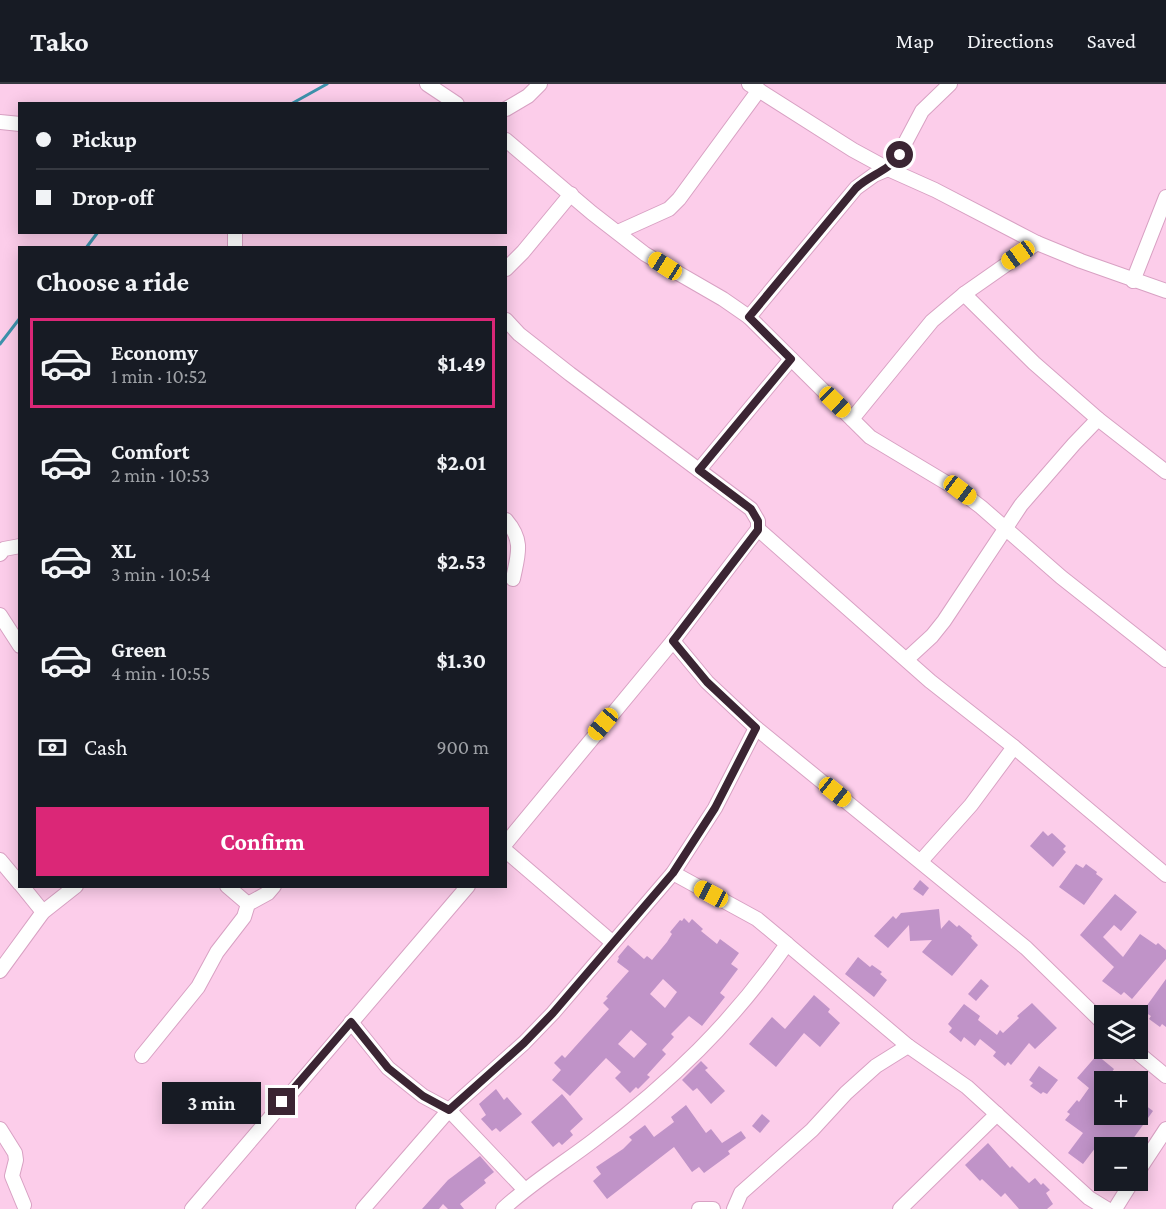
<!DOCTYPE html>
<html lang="en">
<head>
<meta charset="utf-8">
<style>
  body { margin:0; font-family:"Crimson Pro",serif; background:#20242c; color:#f1f3f6; height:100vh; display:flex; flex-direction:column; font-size:22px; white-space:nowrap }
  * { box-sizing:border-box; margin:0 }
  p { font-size:20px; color:#9ea1a6 }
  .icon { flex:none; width:33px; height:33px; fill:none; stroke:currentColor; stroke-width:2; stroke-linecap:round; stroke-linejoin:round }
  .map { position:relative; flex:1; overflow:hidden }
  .panel { position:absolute; left:18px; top:162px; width:489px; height:642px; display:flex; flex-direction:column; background:#171b24; border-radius:0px; box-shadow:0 3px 15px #0003 }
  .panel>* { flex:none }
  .top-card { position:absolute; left:18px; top:18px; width:489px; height:132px; border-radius:0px; box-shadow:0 3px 15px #0003; display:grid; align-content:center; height:132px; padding:0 18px; background:#171b24 }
  .controls { position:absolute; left:1094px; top:921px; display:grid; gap:12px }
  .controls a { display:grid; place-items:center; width:54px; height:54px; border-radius:0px; background:#171b24; box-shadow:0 3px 15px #0003; font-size:30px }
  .end { position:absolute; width:27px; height:27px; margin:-14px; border:8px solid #3b2533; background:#fff; box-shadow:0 0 0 3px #fff }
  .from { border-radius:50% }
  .bubble { position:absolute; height:42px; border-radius:0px; background:#171b24; box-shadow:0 3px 15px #0003; font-size:20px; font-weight:700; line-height:42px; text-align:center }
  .car { position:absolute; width:18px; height:36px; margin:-18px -9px; border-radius:8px; box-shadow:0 0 4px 2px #0007; background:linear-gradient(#f5c518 24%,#345 0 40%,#f5c518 0 76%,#345 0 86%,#f5c518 0) }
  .top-card b { display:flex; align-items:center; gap:21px; height:57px; font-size:22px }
  .top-card b+b { border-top:2px solid #363941 }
  .top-card i { width:15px; height:15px; background:#f1f3f6 }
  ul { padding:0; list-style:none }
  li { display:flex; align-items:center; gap:18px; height:90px; margin:0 12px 9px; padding:0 6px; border:3px solid transparent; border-radius:0px }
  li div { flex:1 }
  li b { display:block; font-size:22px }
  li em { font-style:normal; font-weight:700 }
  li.selected { border-color:#db2777 }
  li>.icon { width:54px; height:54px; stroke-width:1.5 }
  h2 { padding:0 18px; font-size:27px; line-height:72px }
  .pay { display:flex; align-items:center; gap:15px; height:66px; padding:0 18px; font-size:22px }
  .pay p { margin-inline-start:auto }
  .primary-button { display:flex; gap:12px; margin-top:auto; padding:12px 18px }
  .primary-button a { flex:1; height:69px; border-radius:0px; background:#db2777; color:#fff; font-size:24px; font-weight:700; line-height:69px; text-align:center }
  header { display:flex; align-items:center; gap:36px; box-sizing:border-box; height:84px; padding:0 30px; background:#171b24; border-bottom:2px solid #363941 }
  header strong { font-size:28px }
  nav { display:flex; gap:33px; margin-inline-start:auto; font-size:21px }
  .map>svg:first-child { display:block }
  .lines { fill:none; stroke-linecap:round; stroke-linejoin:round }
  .stream { stroke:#3d92ac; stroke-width:3 }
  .building { fill:#c093c8; fill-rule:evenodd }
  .minor-casing { stroke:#d8a1c3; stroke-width:16 }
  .minor { stroke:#fff; stroke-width:14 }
  .route { stroke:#3b2533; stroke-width:8 }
</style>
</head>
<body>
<header>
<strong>Tako</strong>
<nav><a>Map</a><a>Directions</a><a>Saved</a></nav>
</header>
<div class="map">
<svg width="1166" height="1125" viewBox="0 0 1166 1125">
  <rect width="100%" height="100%" fill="#fccdea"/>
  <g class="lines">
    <!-- stream -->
    <g class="stream">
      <polyline points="291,20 327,0"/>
      <polyline points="86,164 98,148"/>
      <polyline points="0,260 20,234"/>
    </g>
  </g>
  <!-- building -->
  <g class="building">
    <polygon points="1043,747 1048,752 1052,749 1066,762 1063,765 1066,768 1053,783 1030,762"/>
    <polygon points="1076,780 1083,784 1086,780 1097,788 1096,790 1103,795 1084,821 1059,803"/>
    <polygon points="920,796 929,804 923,812 913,805"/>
    <polygon points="1115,810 1137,828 1121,847 1114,841 1103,853 1123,873 1140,850 1156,861 1158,859 1166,866 1166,875 1132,915 1124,908 1121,911 1102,897 1114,883 1080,851"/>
    <polygon points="939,825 941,845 949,836 957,843 959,841 972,852 971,854 978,861 952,892 922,868 932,856 910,857 909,841 888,864 874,852 893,832 896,835 901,829"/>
    <path d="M684 834 689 839 692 835 703 845 701 847 717 860 720 855 739 869 731 880 738 885 720 909 725 913 702 942 689 932 671 950 674 953 662 966 666 970 647 991 650 993 638 1005 636 1003 630 1009 615 994 621 988 606 974 570 1012 552 996 561 986 554 979 562 971 565 974 609 925 603 919 608 914 606 913 629 887 617 878 619 874 618 873 628 861 644 875 647 872 652 876 667 858 672 850 670 848 680 836 682 837ZM663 895 677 908 665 924 650 910ZM631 946 647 960 634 974 618 960Z"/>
    <polygon points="858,873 870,883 872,881 882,888 880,890 887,896 874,913 845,890"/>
    <polygon points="981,895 989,902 976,917 968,910"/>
    <polygon points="1166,895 1166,943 1162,940 1160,943 1149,935 1151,932 1143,927"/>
    <polygon points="814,911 830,925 828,928 840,939 820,963 804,949 776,983 749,960 772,933 785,945"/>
    <polygon points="1032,919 1057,944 1035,965 1029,959 1011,981 1008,978 1005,982 993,972 996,968 980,955 975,962 964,953 961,958 949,948 952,944 948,940 964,920 980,932 978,936 997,951 1000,946 1003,949 1019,934 1017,932"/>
    <polygon points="1097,971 1114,985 1112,988 1122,998 1104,998 1104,1013 1096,1022 1104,1028 1104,1030 1137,1030 1137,1010 1147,1018 1145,1021 1153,1027 1130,1059 1136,1064 1113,1064 1102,1055 1083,1080 1068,1069 1083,1049 1065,1036 1070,1030 1067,1028 1077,1016 1079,1018 1089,1004 1077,994"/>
    <polygon points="701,977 708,984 705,986 725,1007 711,1020 697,1004 693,1007 682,996"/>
    <polygon points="1039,982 1058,996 1047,1010 1043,1008 1041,1010 1030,1002 1033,999 1029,996"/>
    <polygon points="496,1005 504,1016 507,1013 522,1030 500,1048 496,1044 492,1047 481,1035 486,1031 479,1020"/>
    <polygon points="562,1010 583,1035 570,1047 573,1051 562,1061 559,1058 553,1063 531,1038"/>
    <polygon points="686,1021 706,1049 711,1045 722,1059 741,1047 746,1054 728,1067 730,1070 704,1089 699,1083 692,1088 674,1063 607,1115 593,1097 601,1090 596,1083 623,1065 632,1056 629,1053 645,1041 654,1053 674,1038 671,1033"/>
    <polygon points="762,1030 770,1037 760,1049 752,1042"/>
    <polygon points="988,1059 1010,1084 1012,1082 1029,1099 1035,1094 1041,1101 1043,1099 1050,1106 1046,1109 1053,1120 1047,1125 1019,1125 1005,1109 1001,1113 982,1095 980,1097 965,1081"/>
    <polygon points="480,1072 494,1088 484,1096 486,1099 460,1120 464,1125 448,1125 443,1120 439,1125 422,1125 448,1096"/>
  </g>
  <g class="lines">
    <!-- minor casing -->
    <g class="minor-casing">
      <g id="minor">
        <polyline points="427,0 457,20"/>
        <polyline points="749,0 853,66 888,85 935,106 1037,159 1081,177 1166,207"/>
        <polyline points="506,25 528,12 540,0"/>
        <polyline points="0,38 20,40"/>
        <polyline points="506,56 592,129 645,170 723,215 749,233 870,353 960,407 981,423 1061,493 1166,576"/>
        <polyline points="618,148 669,125 679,115 759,6"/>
        <polyline points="235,164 235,148"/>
        <polyline points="506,185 523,168 571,110"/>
        <polyline points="1133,197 1166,113"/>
        <polyline points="964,210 1034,279 1098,335"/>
        <polyline points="749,233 856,104 874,91 888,85 895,78 922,27 950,0"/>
        <polyline points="506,236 519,250 570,290 751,425 758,437 758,445 673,557 506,759"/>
        <polyline points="852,335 932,237 964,210 1037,159"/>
        <polyline points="699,386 791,275"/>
        <path d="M506 436C524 457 518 470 513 495"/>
        <polyline points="758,445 930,597 1014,663 1166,791"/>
        <polyline points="0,470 4,465 20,462"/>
        <polyline points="0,531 20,562"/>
        <polyline points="673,557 707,598 756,644 1026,864 1104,940"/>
        <polyline points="907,575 932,552 944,537 1021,421 1074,360 1098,335 1166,388"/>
        <polyline points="506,767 612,858"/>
        <polyline points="0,776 20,800"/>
        <polyline points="921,777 971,721 1014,663"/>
        <polyline points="22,802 43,828"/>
        <polyline points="227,802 248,820"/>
        <polyline points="787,860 908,962 967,1003 1089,1114 1107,1125"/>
        <polyline points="0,887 43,828 76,802"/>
        <polyline points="351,938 388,984 423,1012 449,1026 524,1105"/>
        <polyline points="1132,964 1166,992"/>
        <polyline points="142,972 198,903 217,868 244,833 248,820 268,809 274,802"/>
        <polyline points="0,1045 15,1069 16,1076 12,1092 24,1121"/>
        <polyline points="1137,1089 1166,1045"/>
        <polyline points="192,1125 468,802"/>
        <polyline points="363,1125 449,1026 524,959 553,929 673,789 715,724 756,644"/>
        <path d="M503 1125C531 1099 564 1079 594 1056 671 998 732 939 787 860L757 835 673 789"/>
        <polyline points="699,1125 713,1125"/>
        <polyline points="734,1125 741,1109 812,1046 846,1009 876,982 908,962"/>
        <polyline points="900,1125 997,1030"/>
        <polyline points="1115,1125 1133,1096"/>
      </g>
    </g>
    <!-- minor -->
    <use href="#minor" class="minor"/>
  </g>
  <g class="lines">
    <!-- route -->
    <path class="route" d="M282 1018 351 938 388 984 423 1012 449 1026 524 959 553 929 673 789 715 724 756 644 707 598 673 557 758 446V437L751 425 699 386 791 275 749 233 856 104C870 91 888 87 900 71"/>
  </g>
</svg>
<div class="controls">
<a><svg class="icon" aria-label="layers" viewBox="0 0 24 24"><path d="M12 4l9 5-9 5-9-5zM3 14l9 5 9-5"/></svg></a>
<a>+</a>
<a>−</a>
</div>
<i class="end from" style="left:900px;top:71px"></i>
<i class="end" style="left:282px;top:1018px"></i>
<div class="bubble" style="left:162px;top:998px;width:99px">3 min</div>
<i class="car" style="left:1018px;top:171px;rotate:235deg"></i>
<i class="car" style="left:665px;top:182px;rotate:302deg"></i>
<i class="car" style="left:835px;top:318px;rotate:134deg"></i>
<i class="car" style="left:960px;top:406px;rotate:127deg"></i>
<i class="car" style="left:603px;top:640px;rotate:220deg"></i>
<i class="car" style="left:835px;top:708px;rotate:129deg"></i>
<i class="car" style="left:711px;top:810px;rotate:298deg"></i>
<div class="top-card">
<b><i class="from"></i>Pickup</b>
<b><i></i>Drop-off</b>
</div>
<section class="panel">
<h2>Choose a ride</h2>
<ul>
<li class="selected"><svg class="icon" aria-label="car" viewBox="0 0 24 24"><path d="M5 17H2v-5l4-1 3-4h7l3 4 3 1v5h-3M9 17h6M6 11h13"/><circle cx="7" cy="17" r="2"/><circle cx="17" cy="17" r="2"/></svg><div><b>Economy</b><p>1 min · 10:52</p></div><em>$1.49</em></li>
<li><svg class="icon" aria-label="car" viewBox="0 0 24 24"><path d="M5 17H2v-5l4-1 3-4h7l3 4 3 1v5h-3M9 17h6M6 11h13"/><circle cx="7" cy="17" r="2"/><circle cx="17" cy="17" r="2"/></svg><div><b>Comfort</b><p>2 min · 10:53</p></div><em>$2.01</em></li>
<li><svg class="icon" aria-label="car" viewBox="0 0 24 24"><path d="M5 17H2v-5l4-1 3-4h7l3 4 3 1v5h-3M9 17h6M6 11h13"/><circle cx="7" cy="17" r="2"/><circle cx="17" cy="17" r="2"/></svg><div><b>XL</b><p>3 min · 10:54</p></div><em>$2.53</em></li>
<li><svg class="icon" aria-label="car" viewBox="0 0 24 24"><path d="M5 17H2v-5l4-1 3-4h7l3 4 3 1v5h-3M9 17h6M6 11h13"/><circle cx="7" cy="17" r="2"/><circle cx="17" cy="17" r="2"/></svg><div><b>Green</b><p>4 min · 10:55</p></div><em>$1.30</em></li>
</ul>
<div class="pay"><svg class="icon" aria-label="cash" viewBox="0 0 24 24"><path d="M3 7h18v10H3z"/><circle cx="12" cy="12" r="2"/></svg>Cash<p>900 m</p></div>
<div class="primary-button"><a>Confirm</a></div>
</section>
</div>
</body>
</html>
